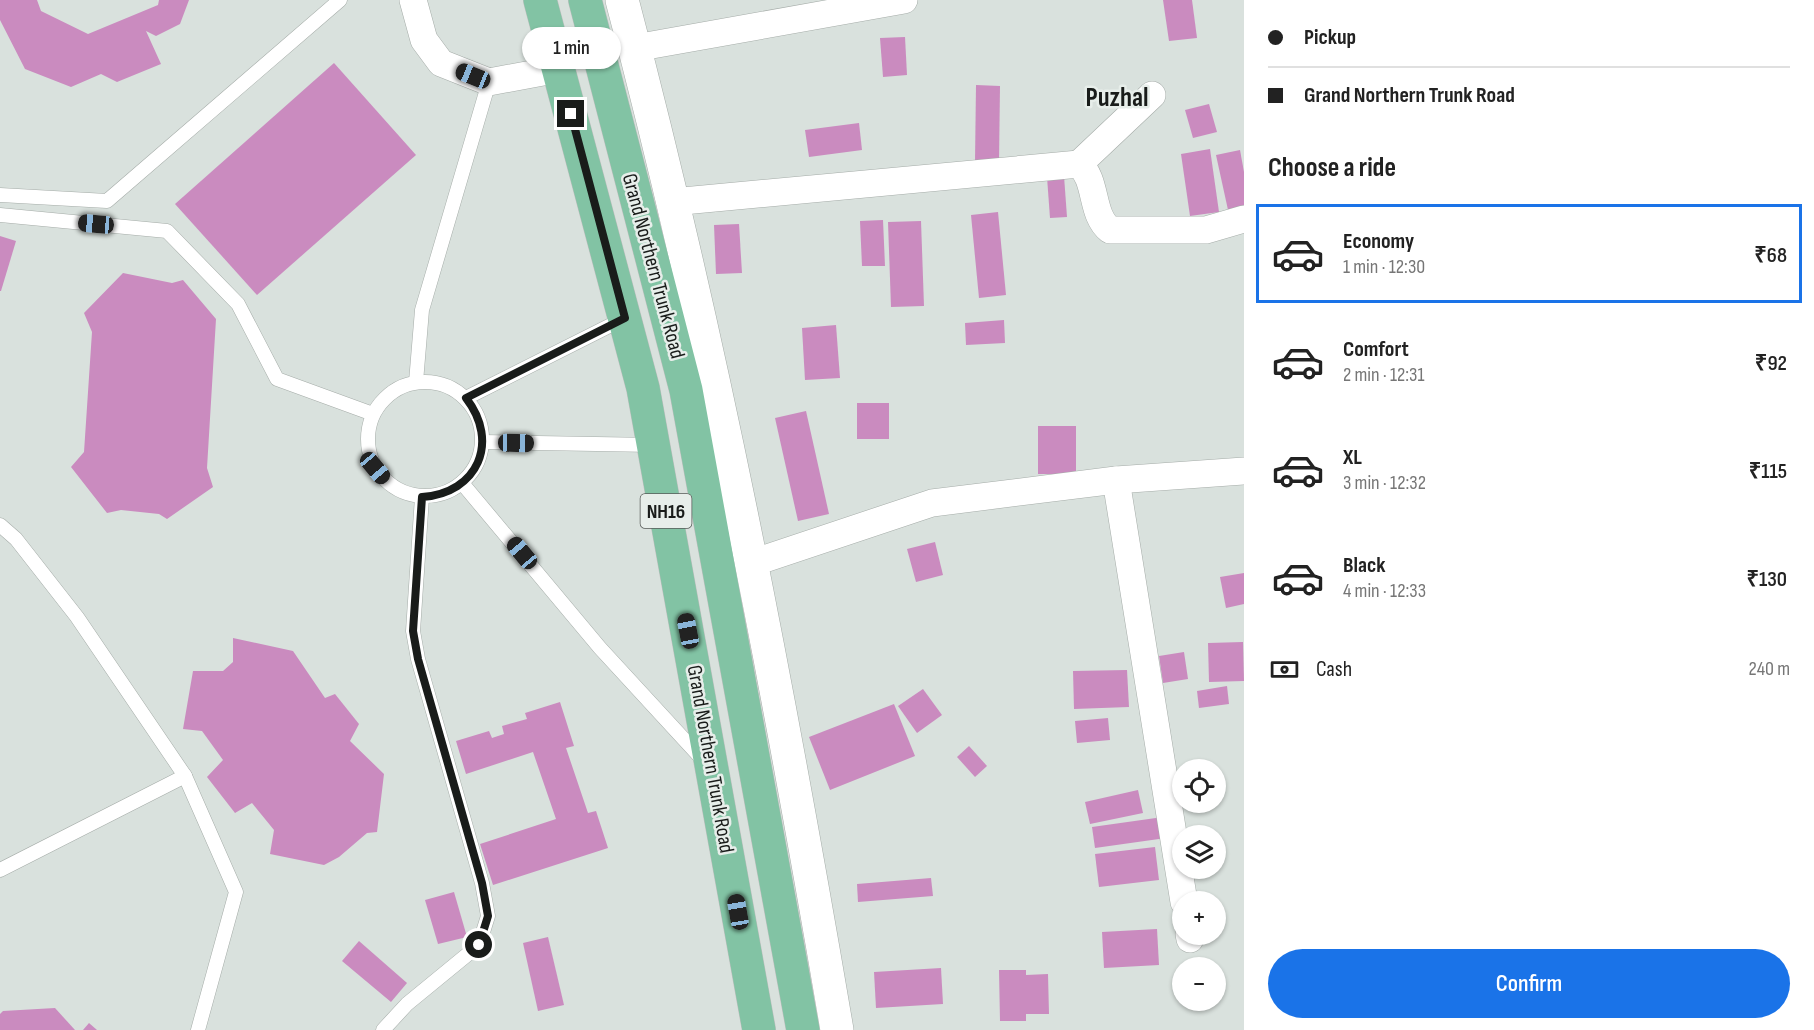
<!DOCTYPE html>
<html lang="en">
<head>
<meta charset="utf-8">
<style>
  body { margin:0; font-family:"Sofia Sans Condensed",sans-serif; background:#f6f6f6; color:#222; height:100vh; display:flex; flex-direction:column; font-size:22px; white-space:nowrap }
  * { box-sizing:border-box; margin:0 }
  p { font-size:20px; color:#767676 }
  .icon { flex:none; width:33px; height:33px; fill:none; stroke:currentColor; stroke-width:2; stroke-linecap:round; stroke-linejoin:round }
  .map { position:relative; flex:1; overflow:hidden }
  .panel { display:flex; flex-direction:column; background:#fff; width:570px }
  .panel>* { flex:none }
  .banner { display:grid; align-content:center; height:132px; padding:0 24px; background:#fff }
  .fabs { position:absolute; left:1172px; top:759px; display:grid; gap:12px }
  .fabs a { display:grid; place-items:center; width:54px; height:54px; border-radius:50%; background:#fff; box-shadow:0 2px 4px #0004; font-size:30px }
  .end { position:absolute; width:27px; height:27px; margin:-14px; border:8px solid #191c1a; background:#fff; box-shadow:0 0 0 3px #fff }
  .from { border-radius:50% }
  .bubble { position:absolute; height:42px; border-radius:21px; background:#fff; box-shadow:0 2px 4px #0004; font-size:20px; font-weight:600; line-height:42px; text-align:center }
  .car { position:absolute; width:18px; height:36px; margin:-18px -9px; border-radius:8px; box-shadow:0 0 4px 2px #0007; background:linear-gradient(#222 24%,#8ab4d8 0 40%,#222 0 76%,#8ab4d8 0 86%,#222 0) }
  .banner b { display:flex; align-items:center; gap:21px; height:57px; font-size:22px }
  .banner b+b { border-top:2px solid #e0e0e0 }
  .banner i { width:15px; height:15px; background:#222 }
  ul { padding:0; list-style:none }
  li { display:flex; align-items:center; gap:18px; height:99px; margin:0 12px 9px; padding:0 12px; border:3px solid transparent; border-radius:0px }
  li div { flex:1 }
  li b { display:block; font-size:22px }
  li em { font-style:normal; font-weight:600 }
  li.active { border-color:#1a73e8 }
  li>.icon { width:54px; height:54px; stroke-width:1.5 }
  h2 { padding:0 24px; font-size:27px; line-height:72px }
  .pay { display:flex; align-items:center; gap:15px; height:66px; padding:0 24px; font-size:22px }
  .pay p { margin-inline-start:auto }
  .cta { display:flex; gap:12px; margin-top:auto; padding:12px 24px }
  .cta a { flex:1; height:69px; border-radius:36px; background:#1a73e8; color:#fff; font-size:24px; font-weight:600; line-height:69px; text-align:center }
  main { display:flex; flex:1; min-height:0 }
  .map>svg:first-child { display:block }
  .building { fill:#ca8bbf }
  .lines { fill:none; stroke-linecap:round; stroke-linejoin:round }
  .service-casing { stroke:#a5aca8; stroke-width:15 }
  .minor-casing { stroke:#a5aca8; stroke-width:28 }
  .tertiary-casing { stroke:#a5aca8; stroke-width:34 }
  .trunk-casing { stroke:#bfbfbf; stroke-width:34 }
  .service { stroke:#fff; stroke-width:14 }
  .minor { stroke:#fff; stroke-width:27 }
  .tertiary { stroke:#fff; stroke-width:33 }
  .trunk { stroke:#82c3a4; stroke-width:33 }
  .route { stroke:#191c1a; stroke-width:8 }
  .labels { text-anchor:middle; stroke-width:5; stroke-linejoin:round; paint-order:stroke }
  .shield { fill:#e7eeea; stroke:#575b58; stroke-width:1.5 }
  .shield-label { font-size:20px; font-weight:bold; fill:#191c1a }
  .street-label { font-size:21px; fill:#191c1a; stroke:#e7eeea }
  .district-label { font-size:27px; font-weight:bold; fill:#191c1a; stroke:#e7eeea }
</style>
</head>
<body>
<main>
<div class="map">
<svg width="1244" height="1030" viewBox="0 0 1244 1030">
  <rect width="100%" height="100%" fill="#d9e1dd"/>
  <!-- building -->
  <g class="building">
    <polygon points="0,0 37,0 41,11 88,34 158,5 159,0 189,0 180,24 156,36 146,31 161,64 117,82 101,74 71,87 25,69 0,20"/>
    <polygon points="1163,0 1192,0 1197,38 1169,41"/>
    <polygon points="905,37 907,75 883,77 880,38"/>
    <polygon points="334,63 416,155 257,295 175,204"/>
    <polygon points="976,85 1000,86 999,162 975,162"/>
    <polygon points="1209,104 1217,132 1193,138 1185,110"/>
    <polygon points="859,123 862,150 809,157 805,130"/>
    <polygon points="1210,149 1219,212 1190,216 1181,154"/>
    <polygon points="1240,150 1244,172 1244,207 1228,210 1216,155"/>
    <polygon points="1064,176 1067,217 1050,218 1047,177"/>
    <polygon points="998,212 1006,295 979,298 971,215"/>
    <polygon points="883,220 885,266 862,266 860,221"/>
    <polygon points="921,221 924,306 891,307 888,222"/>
    <polygon points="739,224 742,273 716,274 714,225"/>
    <polygon points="0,236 16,241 1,291 0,291"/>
    <polygon points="123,273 172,283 183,280 216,319 207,468 213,487 167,519 159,514 121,510 107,513 71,467 84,452 92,332 84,313"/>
    <polygon points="1004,320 1005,343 966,345 965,323"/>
    <polygon points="836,325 840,378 805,380 802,328"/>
    <rect x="857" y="403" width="32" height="36"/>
    <polygon points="806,411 829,514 798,521 775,418"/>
    <rect x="1038" y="426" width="38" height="48"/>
    <polygon points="935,542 943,575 916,582 907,549"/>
    <polygon points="1244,573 1244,604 1226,608 1220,577"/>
    <polygon points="233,638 293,651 325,698 335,694 359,724 350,741 384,774 377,832 367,833 339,857 324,865 270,854 274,830 252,803 235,813 207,777 223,760 202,731 183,729 193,671 223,671 233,662"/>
    <polygon points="1243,642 1244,681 1209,682 1208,643"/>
    <polygon points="1184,652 1188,679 1163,683 1159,656"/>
    <polygon points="1127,670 1129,707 1074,709 1073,671"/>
    <polygon points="1227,686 1229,704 1199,708 1197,691"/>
    <polygon points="923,689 942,715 917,733 898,706"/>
    <polygon points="560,702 574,746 566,748 588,813 596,811 608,848 493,885 480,844 556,819 533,752 466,774 456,741 489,731 492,738 504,734 502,726 527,719 525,713"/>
    <polygon points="894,704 915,756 830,790 809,737"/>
    <polygon points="1108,718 1110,740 1077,743 1075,721"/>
    <polygon points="969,746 987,766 975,777 957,757"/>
    <polygon points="1138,790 1143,813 1090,824 1085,802"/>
    <polygon points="1163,817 1166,838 1095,848 1092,827"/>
    <polygon points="1155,847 1159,880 1099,887 1095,854"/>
    <polygon points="931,878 933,896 858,902 857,884"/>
    <polygon points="454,892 467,937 438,944 425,900"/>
    <polygon points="1157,929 1159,965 1104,968 1102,932"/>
    <polygon points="548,937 564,1005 538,1011 523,943"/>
    <polygon points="359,941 407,983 391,1002 342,961"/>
    <polygon points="941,968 943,1004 876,1008 874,972"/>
    <polygon points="999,970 1026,970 1026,975 1048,974 1049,1014 1026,1014 1026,1021 1000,1021"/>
    <polygon points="55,1008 75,1030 0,1030 0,1014 3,1011"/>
    <polygon points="89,1023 97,1030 83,1030"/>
  </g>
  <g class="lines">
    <!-- service casing -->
    <g class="service-casing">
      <g id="service">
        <polyline points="0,195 107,201 340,0"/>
        <polyline points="0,215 167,231 238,304 277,379 373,414"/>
        <circle cx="425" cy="439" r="57"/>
        <polyline points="416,382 422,310 489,82"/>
        <polyline points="466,398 625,318"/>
        <polyline points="483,442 654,445"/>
        <polyline points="462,483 600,648 704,761"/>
        <polyline points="0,525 16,539 77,617 185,776 236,892 198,1030"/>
        <polyline points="0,870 185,776"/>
        <polyline points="383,1030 407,1004 479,945 488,916 482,883 418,659 413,631 422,497"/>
      </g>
    </g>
    <!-- minor casing -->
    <g class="minor-casing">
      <g id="minor">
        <polyline points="413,0 424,40 441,63 489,82 559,69"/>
        <polyline points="635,48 904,0"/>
        <polyline points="1079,164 1152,95"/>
        <path d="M672 202 1079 164C1098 181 1090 214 1110 230H1206L1244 219"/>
        <polyline points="1116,480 1184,902"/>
        <polyline points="752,563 932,503 1116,480 1244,471"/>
        <polyline points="1189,934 1190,939"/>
      </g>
    </g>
    <!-- tertiary casing -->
    <g class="tertiary-casing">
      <path id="tertiary" d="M622 0C712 340 778 684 837 1030"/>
    </g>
    <!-- trunk casing -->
    <g class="trunk-casing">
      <g id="trunk">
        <polyline points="540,0 643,388 759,1030"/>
        <polyline points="585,0 686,390 803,1030"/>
      </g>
    </g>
    <!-- service -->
    <use href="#service" class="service"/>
    <!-- minor -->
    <use href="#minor" class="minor"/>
    <!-- tertiary -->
    <use href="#tertiary" class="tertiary"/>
    <!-- trunk -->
    <use href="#trunk" class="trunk"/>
  </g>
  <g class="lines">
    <!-- route -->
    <path class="route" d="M479 945 488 916 482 883 418 659 413 631 422 497C478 493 500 442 466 398L625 318 571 114"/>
  </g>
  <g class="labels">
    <!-- shield labels -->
    <rect class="shield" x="640.5" y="494" width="51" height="34" rx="4.5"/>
    <g class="shield-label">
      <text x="666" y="518">NH16</text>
    </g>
    <!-- street labels -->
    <g class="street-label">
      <text transform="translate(654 266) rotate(75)" y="7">Grand Northern Trunk Road</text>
      <text transform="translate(711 759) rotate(80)" y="7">Grand Northern Trunk Road</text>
    </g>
    <!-- district labels -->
    <g class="district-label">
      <text x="1117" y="106">Puzhal</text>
    </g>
  </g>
</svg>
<div class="fabs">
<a><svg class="icon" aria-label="locate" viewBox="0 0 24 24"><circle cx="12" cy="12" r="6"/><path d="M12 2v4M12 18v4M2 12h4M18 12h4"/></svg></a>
<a><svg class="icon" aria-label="layers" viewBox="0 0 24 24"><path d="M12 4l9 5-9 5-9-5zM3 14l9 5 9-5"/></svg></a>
<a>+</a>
<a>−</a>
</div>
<i class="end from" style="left:479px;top:945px"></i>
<i class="end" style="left:571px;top:114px"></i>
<div class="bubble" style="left:522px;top:27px;width:99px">1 min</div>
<i class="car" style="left:473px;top:76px;rotate:292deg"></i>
<i class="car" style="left:96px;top:224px;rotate:275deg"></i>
<i class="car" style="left:516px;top:443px;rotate:91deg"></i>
<i class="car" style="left:375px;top:468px;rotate:140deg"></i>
<i class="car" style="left:522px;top:553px;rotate:320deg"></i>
<i class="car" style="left:688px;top:631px;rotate:349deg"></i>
<i class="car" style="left:738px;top:912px;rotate:350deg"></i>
</div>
<section class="panel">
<div class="banner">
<b><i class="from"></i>Pickup</b>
<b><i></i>Grand Northern Trunk Road</b>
</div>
<h2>Choose a ride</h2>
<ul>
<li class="active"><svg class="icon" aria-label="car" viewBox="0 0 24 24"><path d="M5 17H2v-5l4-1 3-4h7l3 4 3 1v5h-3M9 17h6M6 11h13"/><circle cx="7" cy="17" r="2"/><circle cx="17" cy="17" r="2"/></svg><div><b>Economy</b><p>1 min · 12:30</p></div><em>₹68</em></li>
<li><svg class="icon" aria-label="car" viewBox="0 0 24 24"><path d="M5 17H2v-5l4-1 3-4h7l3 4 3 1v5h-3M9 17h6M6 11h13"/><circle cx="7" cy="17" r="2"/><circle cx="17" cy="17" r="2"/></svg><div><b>Comfort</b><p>2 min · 12:31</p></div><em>₹92</em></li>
<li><svg class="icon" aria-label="car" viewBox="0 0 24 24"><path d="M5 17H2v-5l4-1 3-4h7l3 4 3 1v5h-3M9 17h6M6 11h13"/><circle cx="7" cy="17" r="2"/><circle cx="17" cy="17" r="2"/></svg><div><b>XL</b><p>3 min · 12:32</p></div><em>₹115</em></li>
<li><svg class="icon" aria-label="car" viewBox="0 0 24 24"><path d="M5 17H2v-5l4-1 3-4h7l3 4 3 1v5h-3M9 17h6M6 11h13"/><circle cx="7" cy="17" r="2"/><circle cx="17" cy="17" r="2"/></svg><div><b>Black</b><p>4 min · 12:33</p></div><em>₹130</em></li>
</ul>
<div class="pay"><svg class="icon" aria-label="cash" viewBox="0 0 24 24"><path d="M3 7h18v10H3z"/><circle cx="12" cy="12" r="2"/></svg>Cash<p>240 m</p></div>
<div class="cta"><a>Confirm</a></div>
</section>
</main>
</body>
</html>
